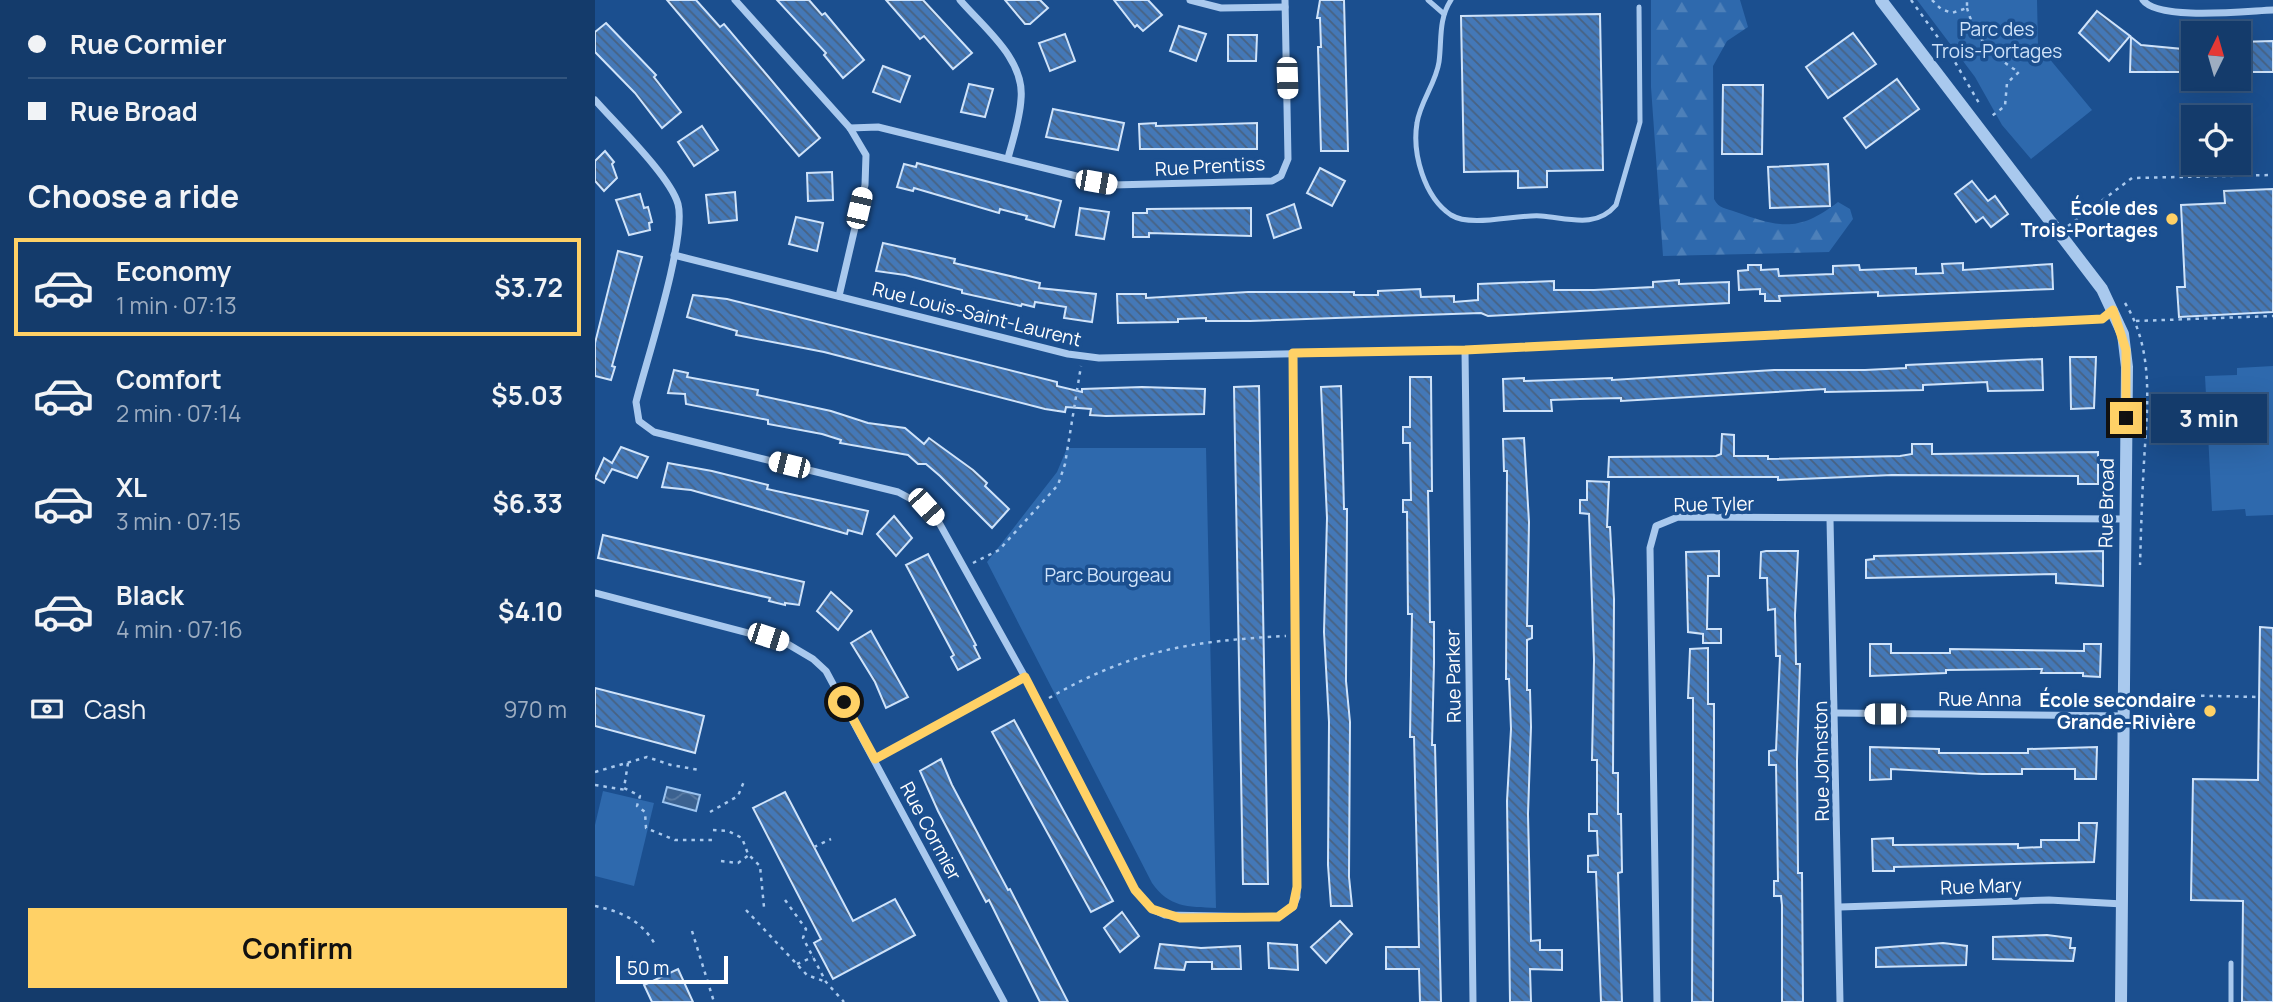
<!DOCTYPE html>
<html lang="en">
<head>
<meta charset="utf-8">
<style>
  body { margin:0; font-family:Manrope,sans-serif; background:#214673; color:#f1f3f6; height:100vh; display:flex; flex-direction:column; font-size:26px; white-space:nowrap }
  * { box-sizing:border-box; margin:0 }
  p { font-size:23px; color:#9dadc1 }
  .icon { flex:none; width:38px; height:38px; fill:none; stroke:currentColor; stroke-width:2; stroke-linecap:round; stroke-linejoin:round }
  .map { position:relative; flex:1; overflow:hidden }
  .sheet { display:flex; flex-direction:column; background:#143b6b; width:595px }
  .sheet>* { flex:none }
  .banner { display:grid; align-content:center; height:154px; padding:0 28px; background:#143b6b }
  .needle { width:46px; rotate:5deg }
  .tools { position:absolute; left:1586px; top:21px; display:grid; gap:14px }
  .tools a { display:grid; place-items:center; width:70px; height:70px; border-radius:0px; background:#143b6b; box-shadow:0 7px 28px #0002,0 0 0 2px #33557e; font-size:35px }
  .scale { position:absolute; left:21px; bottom:18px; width:112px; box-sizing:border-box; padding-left:7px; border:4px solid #fff; border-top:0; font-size:19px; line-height:24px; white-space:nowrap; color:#fff; -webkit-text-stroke:5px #1b4f8f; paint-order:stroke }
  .end { position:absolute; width:32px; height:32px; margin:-16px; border:9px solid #ffd166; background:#111; box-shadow:0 0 0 4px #111 }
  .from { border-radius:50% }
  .bubble { position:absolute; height:49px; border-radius:0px; background:#143b6b; box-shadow:0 7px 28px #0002,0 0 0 2px #33557e; font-size:23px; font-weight:700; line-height:49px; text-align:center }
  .car { position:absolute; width:21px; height:42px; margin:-21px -10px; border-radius:9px; box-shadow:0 0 5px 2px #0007; background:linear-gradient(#fff 24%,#345 0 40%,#fff 0 76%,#345 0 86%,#fff 0) }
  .banner b { display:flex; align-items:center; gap:24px; height:66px; font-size:26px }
  .banner b+b { border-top:2px solid #33557e }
  .banner i { width:18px; height:18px; background:#f1f3f6 }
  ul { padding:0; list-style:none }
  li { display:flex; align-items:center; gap:21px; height:98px; margin:0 14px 10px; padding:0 14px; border:4px solid transparent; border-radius:0px }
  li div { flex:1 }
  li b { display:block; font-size:26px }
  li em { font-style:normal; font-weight:700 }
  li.selected { border-color:#ffd166 }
  li>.icon { width:63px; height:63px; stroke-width:1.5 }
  h2 { padding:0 28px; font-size:32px; line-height:84px }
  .pay { display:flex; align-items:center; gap:18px; height:77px; padding:0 28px; font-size:26px }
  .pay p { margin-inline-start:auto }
  .cta { display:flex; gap:14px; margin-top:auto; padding:14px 28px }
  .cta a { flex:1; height:80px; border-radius:0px; background:#ffd166; color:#111; font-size:28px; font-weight:700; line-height:80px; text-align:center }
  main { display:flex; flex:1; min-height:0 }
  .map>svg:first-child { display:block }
  .green { fill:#2e69ad }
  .forest { fill:url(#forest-firs) }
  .water { fill:url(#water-waves); stroke:#9cc4f0; stroke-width:2 }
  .building { fill:url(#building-back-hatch); stroke:#cfe3fa; stroke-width:2 }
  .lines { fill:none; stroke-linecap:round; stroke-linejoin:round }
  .path { stroke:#a9c9ee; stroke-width:2.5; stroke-dasharray:3.5 5; stroke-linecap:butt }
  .service { stroke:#a9c9ee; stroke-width:5 }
  .minor { stroke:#a9c9ee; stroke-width:7 }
  .tertiary { stroke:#a9c9ee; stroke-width:12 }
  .route { stroke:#ffd166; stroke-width:9 }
  .poi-dot { fill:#ffd166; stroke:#1b4f8f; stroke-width:2.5 }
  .labels { text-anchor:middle; stroke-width:7; stroke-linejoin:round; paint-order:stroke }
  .park-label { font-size:19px; fill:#cfe3fa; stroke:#1b4f8f }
  .street-label { font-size:19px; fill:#fff; stroke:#1b4f8f }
  .poi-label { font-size:19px; font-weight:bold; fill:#fff; stroke:#1b4f8f; text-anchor:end }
</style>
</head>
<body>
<main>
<section class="sheet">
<div class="banner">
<b><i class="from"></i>Rue Cormier</b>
<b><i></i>Rue Broad</b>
</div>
<h2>Choose a ride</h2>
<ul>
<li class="selected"><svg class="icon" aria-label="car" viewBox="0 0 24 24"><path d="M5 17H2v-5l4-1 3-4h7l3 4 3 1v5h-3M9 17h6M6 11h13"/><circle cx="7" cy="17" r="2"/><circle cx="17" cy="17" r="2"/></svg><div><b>Economy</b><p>1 min · 07:13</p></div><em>$3.72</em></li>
<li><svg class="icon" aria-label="car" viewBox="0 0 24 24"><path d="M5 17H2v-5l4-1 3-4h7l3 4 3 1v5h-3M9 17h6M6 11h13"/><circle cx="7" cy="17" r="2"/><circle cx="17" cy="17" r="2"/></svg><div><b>Comfort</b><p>2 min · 07:14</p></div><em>$5.03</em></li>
<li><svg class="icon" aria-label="car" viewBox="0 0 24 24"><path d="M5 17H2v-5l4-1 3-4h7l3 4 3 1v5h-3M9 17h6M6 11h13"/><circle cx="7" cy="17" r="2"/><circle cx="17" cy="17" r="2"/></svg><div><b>XL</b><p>3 min · 07:15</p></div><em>$6.33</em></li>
<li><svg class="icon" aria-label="car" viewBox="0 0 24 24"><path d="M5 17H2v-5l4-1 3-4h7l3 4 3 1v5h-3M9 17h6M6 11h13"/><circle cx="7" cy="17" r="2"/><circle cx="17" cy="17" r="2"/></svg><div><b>Black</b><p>4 min · 07:16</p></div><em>$4.10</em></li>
</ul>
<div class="pay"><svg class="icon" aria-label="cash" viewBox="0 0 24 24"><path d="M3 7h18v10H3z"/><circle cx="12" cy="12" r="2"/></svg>Cash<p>970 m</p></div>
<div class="cta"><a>Confirm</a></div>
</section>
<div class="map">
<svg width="1678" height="1002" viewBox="0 0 1678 1002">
  <defs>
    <pattern id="forest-firs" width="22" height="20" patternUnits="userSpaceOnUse" patternTransform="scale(1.75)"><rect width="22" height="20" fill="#2e69ad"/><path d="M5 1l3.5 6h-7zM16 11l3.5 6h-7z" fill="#4d80b9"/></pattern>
    <pattern id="water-waves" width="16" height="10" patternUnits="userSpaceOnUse" patternTransform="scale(1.75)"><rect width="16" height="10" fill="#3c6290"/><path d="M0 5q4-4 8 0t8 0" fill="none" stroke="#597aa1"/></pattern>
    <pattern id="building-back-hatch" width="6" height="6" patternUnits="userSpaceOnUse" patternTransform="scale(1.75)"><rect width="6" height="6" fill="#4478b7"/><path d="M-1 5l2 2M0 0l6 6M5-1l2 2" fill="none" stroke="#486282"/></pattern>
  </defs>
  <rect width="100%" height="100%" fill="#1b4f8f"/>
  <!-- green -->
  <g class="green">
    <polygon points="1322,0 1442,0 1443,45 1497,110 1436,159 1407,125 1380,77"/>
    <polygon points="1678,366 1678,515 1651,516 1650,509 1617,511 1610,376 1642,375 1642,368"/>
    <path d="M472 448H611L621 908C592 907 574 907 557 883L392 562 462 472Z"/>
    <polygon points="8,791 59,803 39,886 0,876 0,825"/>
  </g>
  <!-- forest -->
  <path class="forest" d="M1056 0H1145L1153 27 1132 41 1118 66 1119 199C1124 209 1131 208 1141 212 1186 228 1204 232 1243 202L1255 209 1258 219 1234 252 1068 256 1056 87Z"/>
  <!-- water -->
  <polygon class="water" points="72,787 105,795 101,811 68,802"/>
  <!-- building -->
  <g class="building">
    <polygon points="72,0 101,0 125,27 129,24 225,138 204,156"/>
    <polygon points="182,0 214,0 227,15 230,13 269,60 248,78 229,55 231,53"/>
    <polygon points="291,0 328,0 377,53 358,69 329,36 325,39"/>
    <polygon points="410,0 445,0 453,8 435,24 430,24"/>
    <polygon points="519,0 553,0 567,15 548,31 542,25 540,27"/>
    <polygon points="725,0 749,0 753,151 726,151 723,47 726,47 725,18 722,18"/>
    <polygon points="1502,11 1535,36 1514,61 1484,33"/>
    <polygon points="1005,14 1008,170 952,171 952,187 923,188 923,171 869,172 866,16"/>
    <polygon points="11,23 61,75 59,77 86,112 67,128 40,93 0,52 0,32"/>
    <polygon points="584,26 611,34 601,61 575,51"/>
    <polygon points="1258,33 1281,64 1233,98 1211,67"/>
    <polygon points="470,34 480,61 455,71 444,43"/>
    <polygon points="633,35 662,35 661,61 633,61"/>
    <polygon points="1536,37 1546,45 1598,50 1598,72 1535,72"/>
    <polygon points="1678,41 1678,72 1649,72 1649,66 1643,66 1643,42"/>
    <polygon points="288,66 315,76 305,102 278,92"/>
    <polygon points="1302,79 1324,109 1271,148 1249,118"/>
    <polygon points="374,84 398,89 390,117 366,112"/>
    <polygon points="1128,85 1168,85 1167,154 1127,154"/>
    <polygon points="458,109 529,123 523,150 451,137"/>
    <polygon points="561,123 561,126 662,123 662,149 545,149 544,124"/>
    <polygon points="107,126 123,150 99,166 83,142"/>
    <polygon points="10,151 19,162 17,164 22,178 9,191 0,181 0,161"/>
    <polygon points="322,163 466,201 459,227 431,219 432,216 405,209 404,213 319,188 318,191 302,187 309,164 321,167"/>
    <polygon points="1233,164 1235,206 1175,208 1173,167"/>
    <polygon points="725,168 750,181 737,206 712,193"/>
    <polygon points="237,172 238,200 213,201 212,173"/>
    <polygon points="1377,181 1393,201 1400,196 1413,214 1396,227 1388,217 1381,222 1360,194"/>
    <polygon points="1678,189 1678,312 1584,317 1582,287 1590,287 1586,205 1630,203 1629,191"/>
    <polygon points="140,192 142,220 114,223 111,195"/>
    <polygon points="45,194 49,208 53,207 57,222 54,223 55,230 34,235 21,200"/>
    <polygon points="699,204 706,228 679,238 672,215"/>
    <polygon points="485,208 514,212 509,239 481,235"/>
    <polygon points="656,208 656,236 554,233 554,237 538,237 538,213 552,213 552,209"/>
    <polygon points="201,217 228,223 222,251 194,244"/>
    <polygon points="288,243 360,259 359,263 445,283 444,288 501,294 497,322 469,318 471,307 440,302 439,307 427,304 426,306 367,293 367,290 310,275 281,271"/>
    <polygon points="23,251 47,257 17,366 20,367 16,380 0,376 0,343"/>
    <polygon points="1368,263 1368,270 1457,264 1458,289 1283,296 1283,292 1184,296 1185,301 1170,301 1170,294 1165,294 1165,289 1144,290 1143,271 1153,270 1153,265 1166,265 1166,270 1183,269 1184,276 1238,274 1238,266 1264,265 1265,270 1321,268 1321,274 1348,273 1347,264"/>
    <polygon points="1084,280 1084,284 1134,282 1134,303 893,316 886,313 655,321 611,321 611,318 583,319 583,322 523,323 522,294 551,294 551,298 653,292 759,292 759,295 783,295 783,291 825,289 826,297 859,296 859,302 883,300 883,284 959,281 959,290 999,290 1058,287 1058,282"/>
    <polygon points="98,295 132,299 462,382 462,386 487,392 487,389 547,387 610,389 609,414 511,416 495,415 496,409 471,407 470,412 450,409 229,352 141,335 142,331 92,317"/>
    <polygon points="1475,357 1501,357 1499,408 1476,409"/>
    <polygon points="1447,359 1448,390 1393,391 1392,382 1328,385 1328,390 1230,392 1230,389 1026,401 1026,398 985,399 956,400 957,411 909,411 908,379 929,378 929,381 1017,378 1017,380 1179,370 1270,370 1311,368 1311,365"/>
    <polygon points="79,370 93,373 92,377 163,390 162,395 236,411 273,423 310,428 329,444 334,438 378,470 392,483 390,486 414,509 397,528 345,476 331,464 323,464 313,455 245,443 246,440 227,434 173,424 173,420 91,404 90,394 73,393"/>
    <polygon points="815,377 836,377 837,491 833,491 834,541 835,622 839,622 839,663 837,745 840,745 846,1002 825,1002 824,969 791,969 791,947 824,947 819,737 815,737 817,614 813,614 812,512 808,512 808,500 816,500 815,443 808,443 808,427 815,427"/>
    <polygon points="664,386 673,884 648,884 639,387"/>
    <polygon points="746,386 749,509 752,509 751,681 755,722 754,877 757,906 736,906 733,865 734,722 729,632 732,518 726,387"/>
    <polygon points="1127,434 1139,435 1139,456 1173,456 1173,459 1305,456 1317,454 1317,444 1337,444 1337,454 1503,452 1503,484 1483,484 1483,476 1297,475 1183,480 1183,477 1013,477 1014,457 1121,456 1126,454"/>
    <polygon points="929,438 934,522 932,626 937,626 937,638 932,640 932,690 935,690 936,727 933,814 936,941 945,940 945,950 967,950 967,970 935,969 936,1002 915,1002 912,801 916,729 914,679 911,679 912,471 909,471 908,439"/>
    <polygon points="26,447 53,457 42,478 17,469 9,483 0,478 9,458 17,463"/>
    <polygon points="73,463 117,471 173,485 172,489 273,511 267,534 253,530 252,534 96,490 67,487"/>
    <polygon points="992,481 1014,482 1012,527 1015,527 1019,599 1018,773 1023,773 1023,814 1026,814 1027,872 1023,873 1027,1002 1006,1002 1001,872 993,872 993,856 1003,855 1002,831 994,831 994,814 1002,814 1002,760 997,760 999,660 994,514 985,513 985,500 992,500"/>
    <polygon points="299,516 317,538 301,556 282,534"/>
    <polygon points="8,535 209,582 204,605 190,603 190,605 174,601 175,598 3,558"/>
    <polygon points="1124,551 1124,576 1113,576 1112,629 1126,629 1126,643 1108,643 1108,634 1093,632 1091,552"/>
    <polygon points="1171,551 1203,551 1200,615 1201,664 1205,664 1202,761 1203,873 1207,873 1208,1002 1187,1002 1187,905 1186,896 1179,896 1179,881 1183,881 1181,765 1174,765 1174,751 1181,750 1185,656 1181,656 1180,609 1173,610 1172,578 1165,578 1166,552"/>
    <polygon points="1508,551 1508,586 1461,583 1461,574 1271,578 1271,560 1279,559 1279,556"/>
    <polygon points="333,554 381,645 379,646 385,658 363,670 356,657 359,655 311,565"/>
    <polygon points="236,592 257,611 243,630 222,611"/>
    <polygon points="1665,627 1678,628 1678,1002 1647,1002 1648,901 1596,900 1598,779 1663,780"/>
    <polygon points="276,631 313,697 291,708 280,682 256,643"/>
    <polygon points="1275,644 1296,644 1296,653 1355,653 1355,649 1489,651 1489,644 1506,644 1505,677 1488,676 1488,673 1446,673 1447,669 1351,670 1351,673 1275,676"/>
    <polygon points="1113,648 1113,704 1119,704 1119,746 1118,1002 1097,1002 1098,777 1098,698 1093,698 1095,649"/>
    <polygon points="0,688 109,716 100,753 0,726"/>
    <polygon points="419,720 518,901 496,912 397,732"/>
    <polygon points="1275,747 1344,749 1344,753 1433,753 1433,749 1502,747 1501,779 1480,779 1480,769 1427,769 1427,774 1387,774 1296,769 1296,779 1275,780"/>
    <polygon points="346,759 357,785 413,890 415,889 473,1002 445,1002 394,900 391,902 343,811 325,771"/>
    <polygon points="190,792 258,921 300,899 320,935 238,979 219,943 226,939 158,808"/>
    <polygon points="1484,823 1502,823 1499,862 1299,867 1299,871 1278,871 1277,839 1298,838 1298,845 1423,844 1423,848 1446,847 1446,840 1484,840"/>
    <polygon points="527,912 544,936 525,952 509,928"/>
    <polygon points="745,921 757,934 731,963 716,947"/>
    <polygon points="1452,935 1476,938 1475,948 1480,948 1478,961 1398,959 1398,937"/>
    <polygon points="673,943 702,945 703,970 674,968"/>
    <polygon points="1348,943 1372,946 1371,965 1281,967 1281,948"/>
    <polygon points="565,944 606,948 645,946 646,969 617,969 617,962 591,962 589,970 560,968"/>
    <polygon points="83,969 98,1002 57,1002 49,985"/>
  </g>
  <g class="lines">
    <!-- path -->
    <g class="path">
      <polyline points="1316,0 1357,57 1384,103"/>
      <polyline points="1337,0 1346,9 1357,13 1372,8 1372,0"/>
      <path d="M1372 8C1380 37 1398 57 1424 72L1412 83 1410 106 1394 118"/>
      <polyline points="1473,226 1537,178 1678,175"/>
      <path d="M1530 303C1560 351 1552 408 1549 462 1547 496 1546 530 1545 565"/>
      <polyline points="1541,321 1678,316"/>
      <polyline points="378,563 404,550 463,485 470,464 486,366"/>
      <polyline points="1572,695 1664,697"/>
      <path d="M454 698C538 650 596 641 691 636"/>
      <polyline points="33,763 29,788 45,796 42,806 50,812 51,828 80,840 119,840"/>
      <polyline points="0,772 52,757 76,765 104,770"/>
      <polyline points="0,785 31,790"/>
      <polyline points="115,812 143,796 150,779"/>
      <polyline points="118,830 133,831 147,838 153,854 165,866 169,907"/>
      <polyline points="219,847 236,839"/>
      <polyline points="126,861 143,863 154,855"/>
      <polyline points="190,900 211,929 208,938 231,982 249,1002"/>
      <path d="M0 906C28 912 47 921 61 946"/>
      <polyline points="151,910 212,975 231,982"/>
      <polyline points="97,931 119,1002"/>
      <polyline points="202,964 218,957"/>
    </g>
    <!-- service -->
    <g class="service">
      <polyline points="833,0 849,14"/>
      <path d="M856 0C843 20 847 40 844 62 841 83 825 102 822 123 817 153 829 197 856 215 877 228 921 214 946 216 973 218 1001 229 1021 205L1045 122 1044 7"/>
      <polyline points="1636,1002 1636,963"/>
    </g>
    <!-- minor -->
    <g class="minor">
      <polyline points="140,0 255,128 271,155 270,185 244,296"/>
      <path d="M365 0C389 28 430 59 426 99 425 119 418 139 413 158"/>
      <polyline points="595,0 626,8 690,7"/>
      <path d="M1548 0C1563 21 1651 11 1678 10"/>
      <path d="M0 100C21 124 75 176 83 204 92 238 51 362 41 402L44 421 59 432 303 492 331 507 342 519 430 677 540 890 557 909 570 915 683 917 698 907 702 897 698 353"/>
      <polyline points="255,128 283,127 518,185 677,181 686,176 693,159 690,0"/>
      <polyline points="79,255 473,354 504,358 870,350 1507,319 1518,310"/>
      <polyline points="870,350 878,1002"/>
      <polyline points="1235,519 1245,1002"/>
      <polyline points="0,593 191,643 218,659 231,671 409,1002"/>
      <polyline points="1241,713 1529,716"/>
      <polyline points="280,759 430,677"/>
      <polyline points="1245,907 1454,900 1528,904"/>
      <polyline points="1062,1002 1055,548 1061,526 1083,517 1530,519"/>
    </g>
    <!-- tertiary -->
    <polyline class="tertiary" points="1286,0 1507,289 1528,334 1532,367 1526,1002"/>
  </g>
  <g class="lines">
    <!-- route -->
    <polyline class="route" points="249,702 280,759 430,677 540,890 557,909 585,918 683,917 698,906 702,887 698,353 870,350 1507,319 1518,310 1531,350 1531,418"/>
  </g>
  <!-- markers -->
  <g class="poi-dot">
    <circle cx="1577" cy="219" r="7"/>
    <circle cx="1615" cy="711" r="7"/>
  </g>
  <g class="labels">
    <!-- park labels -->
    <g class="park-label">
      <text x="1402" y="36">Parc des<tspan x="1402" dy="22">Trois-Portages</tspan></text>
      <text x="513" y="582">Parc Bourgeau</text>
    </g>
    <!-- street labels -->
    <g class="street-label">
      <text transform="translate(615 166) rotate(-3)" y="7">Rue Prentiss</text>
      <text transform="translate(382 314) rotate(14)" y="7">Rue Louis-Saint-Laurent</text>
      <text transform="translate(1511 503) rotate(-89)" y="7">Rue Broad</text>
      <text transform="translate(1119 504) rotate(-1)" y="7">Rue Tyler</text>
      <text transform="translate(858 676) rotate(-91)" y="7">Rue Parker</text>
      <text x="1385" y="706">Rue Anna</text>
      <text transform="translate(1226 761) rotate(-91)" y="7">Rue Johnston</text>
      <text transform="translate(336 831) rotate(62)" y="7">Rue Cormier</text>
      <text transform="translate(1386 886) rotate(-2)" y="7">Rue Mary</text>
    </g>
    <!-- poi labels -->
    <g class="poi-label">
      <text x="1563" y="215">École des<tspan x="1563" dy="22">Trois-Portages</tspan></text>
      <text x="1601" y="707">École secondaire<tspan x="1601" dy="22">Grande-Rivière</tspan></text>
    </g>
  </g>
</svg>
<div class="tools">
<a><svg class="needle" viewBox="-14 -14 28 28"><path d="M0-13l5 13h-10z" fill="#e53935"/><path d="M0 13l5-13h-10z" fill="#9dadc1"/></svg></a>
<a><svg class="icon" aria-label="locate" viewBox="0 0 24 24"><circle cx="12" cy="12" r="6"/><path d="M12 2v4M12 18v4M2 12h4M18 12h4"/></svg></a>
</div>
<div class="scale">50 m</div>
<i class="end from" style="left:249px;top:702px"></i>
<i class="end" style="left:1531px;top:418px"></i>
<div class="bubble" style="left:1556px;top:394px;width:116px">3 min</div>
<i class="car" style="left:692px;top:78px;rotate:178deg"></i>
<i class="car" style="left:501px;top:182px;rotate:100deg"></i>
<i class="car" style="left:264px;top:208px;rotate:13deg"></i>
<i class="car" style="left:194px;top:465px;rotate:284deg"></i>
<i class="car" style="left:331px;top:507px;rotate:138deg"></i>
<i class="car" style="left:173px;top:637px;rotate:108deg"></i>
<i class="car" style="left:1290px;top:714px;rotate:270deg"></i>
</div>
</main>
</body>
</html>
